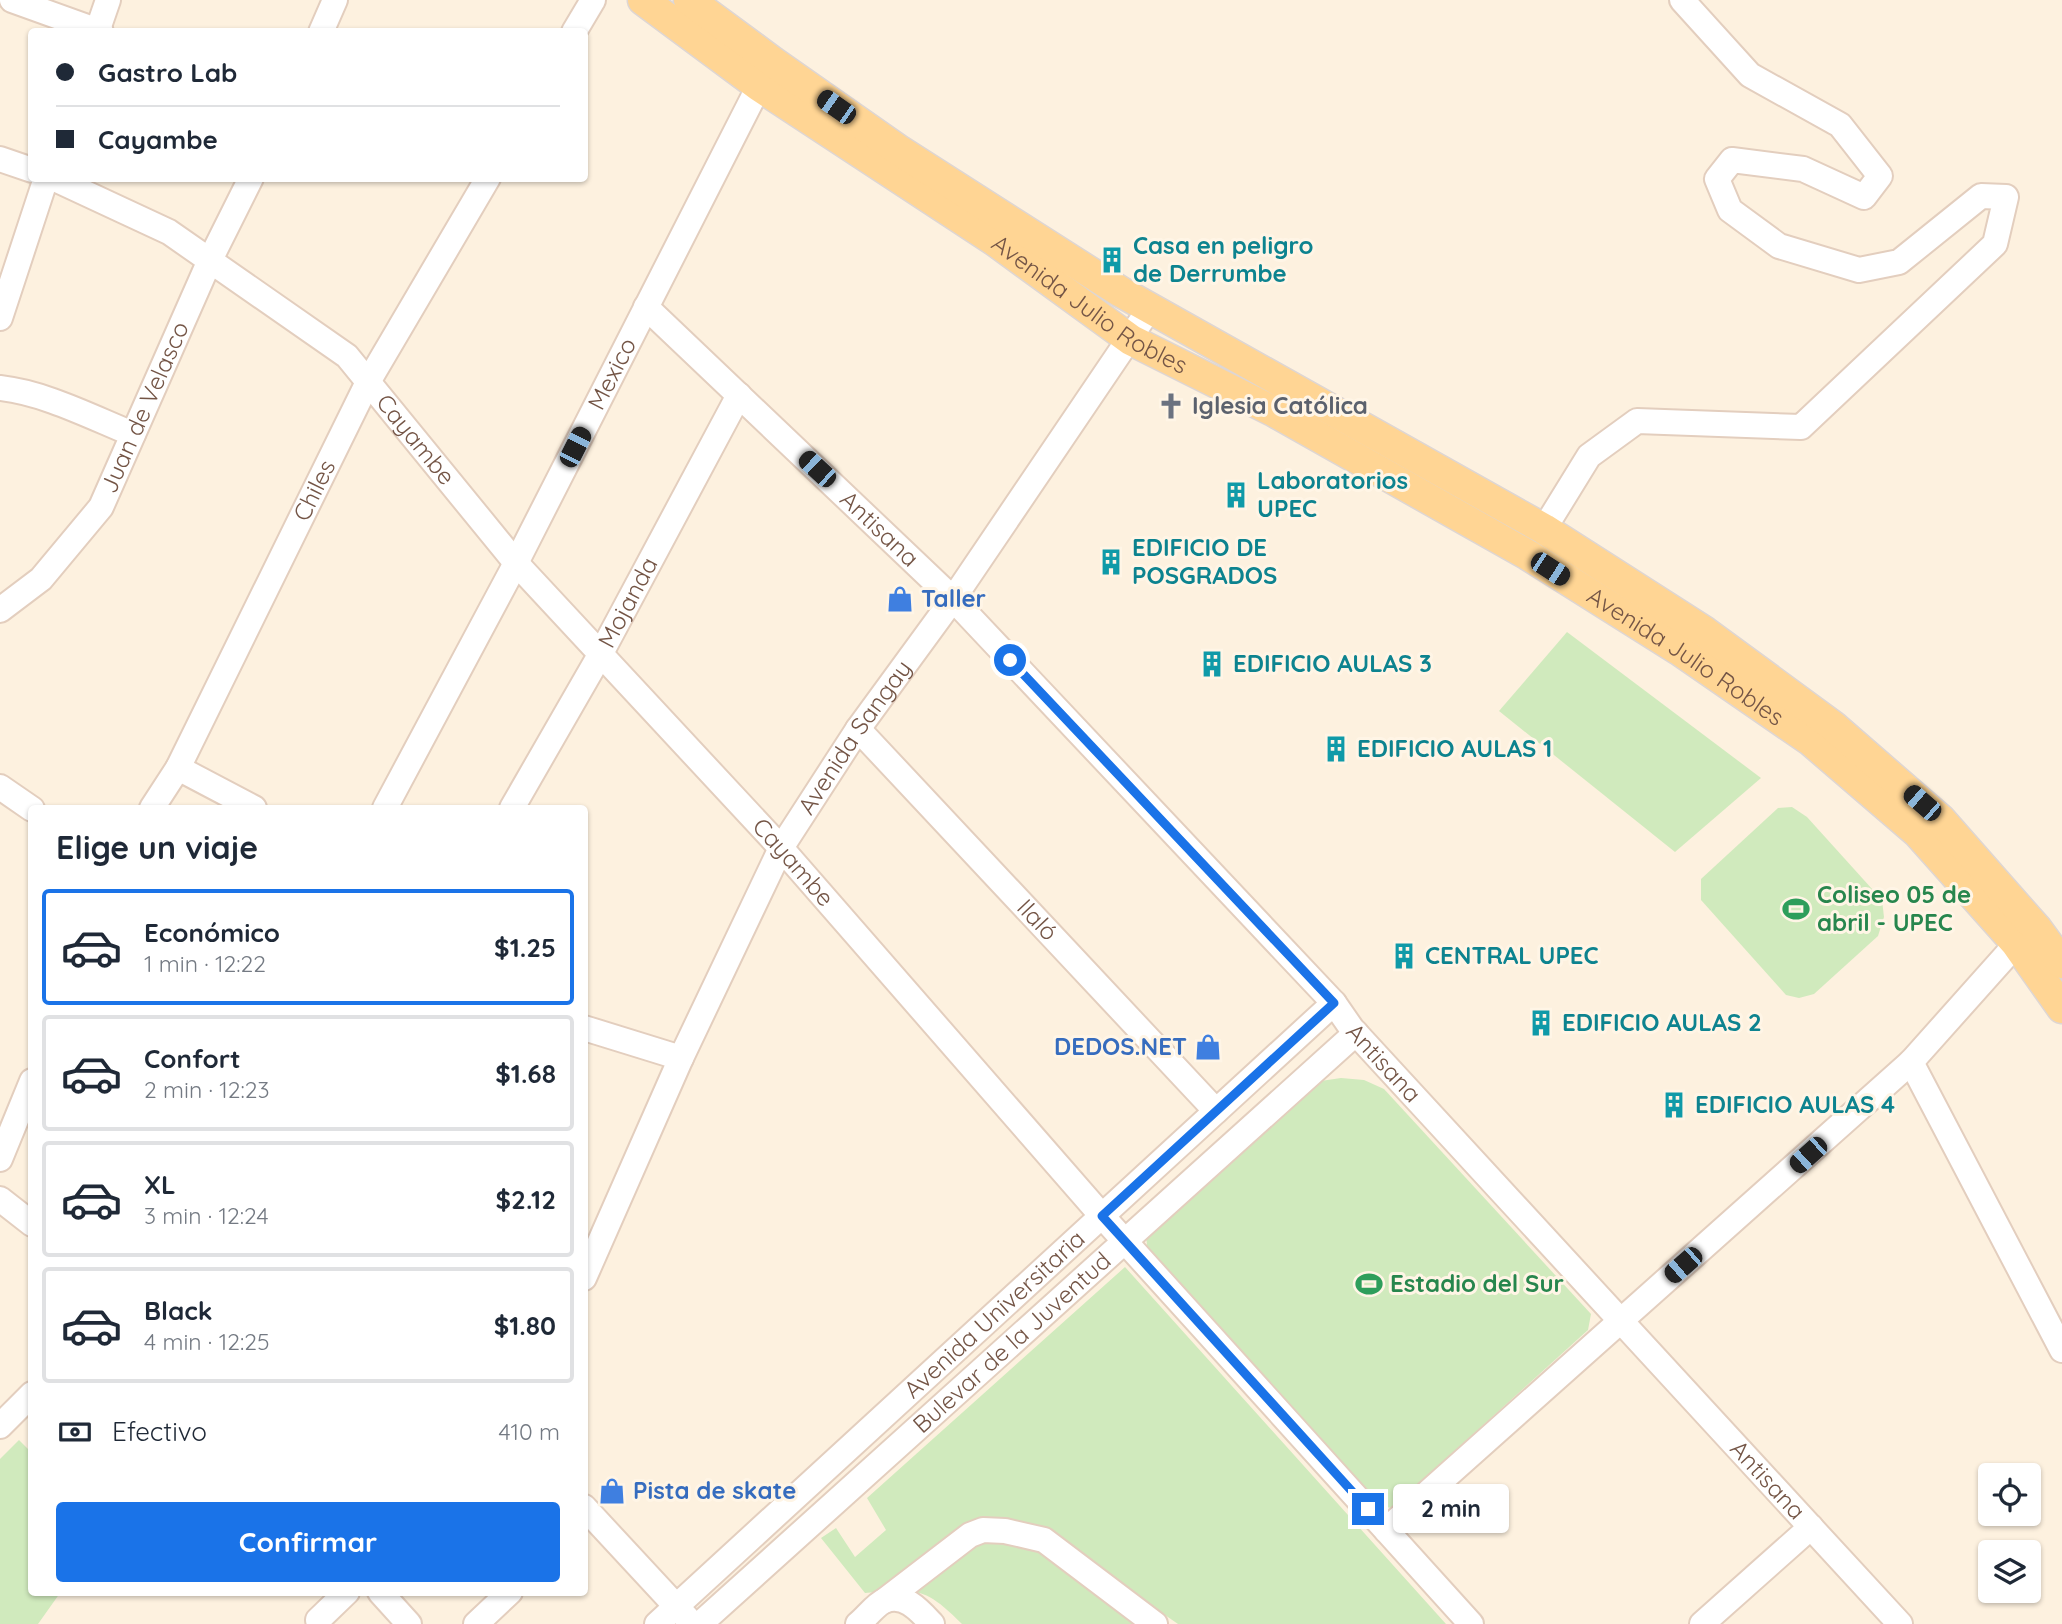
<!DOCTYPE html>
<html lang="es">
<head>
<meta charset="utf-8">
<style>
  body { margin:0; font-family:Quicksand,sans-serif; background:#f2f2f3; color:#1f2937; height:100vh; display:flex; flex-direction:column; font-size:26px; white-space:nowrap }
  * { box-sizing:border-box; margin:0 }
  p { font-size:23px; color:#747a83 }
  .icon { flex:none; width:38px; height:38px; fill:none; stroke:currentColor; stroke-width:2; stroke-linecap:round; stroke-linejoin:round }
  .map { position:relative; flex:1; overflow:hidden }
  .panel { position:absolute; left:28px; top:805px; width:560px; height:791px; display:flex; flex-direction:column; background:#fff; border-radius:7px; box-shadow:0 2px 5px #0004 }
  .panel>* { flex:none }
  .banner { position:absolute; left:28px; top:28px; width:560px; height:154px; border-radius:7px; box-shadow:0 2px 5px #0004; display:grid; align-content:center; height:154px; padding:0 28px; background:#fff }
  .tools { position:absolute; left:1978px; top:1463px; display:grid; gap:14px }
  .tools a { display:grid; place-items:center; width:63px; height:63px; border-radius:7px; background:#fff; box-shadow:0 2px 5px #0004; font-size:35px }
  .end { position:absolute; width:32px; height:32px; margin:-16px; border:9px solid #1a73e8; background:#fff; box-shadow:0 0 0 4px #fff }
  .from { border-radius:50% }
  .bubble { position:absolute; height:49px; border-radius:7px; background:#fff; box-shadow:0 2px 5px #0004; font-size:23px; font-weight:700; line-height:49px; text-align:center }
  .car { position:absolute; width:21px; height:42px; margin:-21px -10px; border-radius:9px; box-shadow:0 0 5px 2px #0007; background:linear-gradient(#222 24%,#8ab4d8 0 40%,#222 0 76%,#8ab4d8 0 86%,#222 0) }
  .banner b { display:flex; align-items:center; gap:24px; height:66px; font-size:26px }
  .banner b+b { border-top:2px solid #e0e1e3 }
  .banner i { width:18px; height:18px; background:#1f2937 }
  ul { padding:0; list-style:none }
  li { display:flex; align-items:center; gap:21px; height:116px; margin:0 14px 10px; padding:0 14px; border:4px solid #e0e1e3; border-radius:7px }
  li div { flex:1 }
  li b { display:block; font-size:26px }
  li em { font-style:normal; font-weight:700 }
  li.active { border-color:#1a73e8 }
  li>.icon { width:63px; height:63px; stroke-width:1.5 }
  h2 { padding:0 28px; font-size:32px; line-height:84px }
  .pay { display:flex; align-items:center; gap:18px; height:77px; padding:0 28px; font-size:26px }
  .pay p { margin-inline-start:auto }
  .button { display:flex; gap:14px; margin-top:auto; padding:14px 28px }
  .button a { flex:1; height:80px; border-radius:7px; background:#1a73e8; color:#fff; font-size:28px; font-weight:700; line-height:80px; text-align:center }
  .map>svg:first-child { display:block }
  .green { fill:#d0eabd }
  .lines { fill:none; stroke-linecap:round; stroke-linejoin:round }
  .minor-casing { stroke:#e3cebe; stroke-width:28 }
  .major-casing { stroke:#ded6d3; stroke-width:33 }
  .minor { stroke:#fff; stroke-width:24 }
  .major { stroke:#ffd594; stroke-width:30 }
  .route { stroke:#1a73e8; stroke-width:9 }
  .labels { text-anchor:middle; stroke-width:6; stroke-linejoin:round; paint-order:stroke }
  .culture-label { font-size:24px; font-weight:bold; fill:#0d838f; stroke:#fff5e6; text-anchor:start }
  .street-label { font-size:24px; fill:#745546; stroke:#fff5e6 }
  .worship-label { font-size:24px; font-weight:bold; fill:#5b616d; stroke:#fff5e6; text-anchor:start }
  .shop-label { font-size:24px; font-weight:bold; fill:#366cbe; stroke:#fff5e6; text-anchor:start }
  .leisure-label { font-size:24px; font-weight:bold; fill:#27864d; stroke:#fff5e6; text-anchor:start }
</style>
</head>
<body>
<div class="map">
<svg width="2062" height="1624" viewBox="0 0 2062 1624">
  <rect width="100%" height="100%" fill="#fdf1df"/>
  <!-- green -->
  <g class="green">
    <polygon points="1567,632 1761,778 1675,852 1499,711"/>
    <polygon points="1792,807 1807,817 1882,900 1884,917 1878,936 1814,994 1799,998 1786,995 1701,900 1701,879 1778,808"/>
    <polygon points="1341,1078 1364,1080 1384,1089 1591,1314 1588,1330 1392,1508 1373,1505 1148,1254 1146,1236 1314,1082"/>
    <path d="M1125 1267 1446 1624H1178L1152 1606 1137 1624H962C924 1586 917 1589 865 1593L821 1538 836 1528 855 1557 886 1530 867 1498Z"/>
    <polygon points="19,1440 31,1452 32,1592 60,1593 38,1624 0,1624 0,1459"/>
  </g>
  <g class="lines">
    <!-- minor casing -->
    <g class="minor-casing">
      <g id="minor">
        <polyline points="12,0 101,32"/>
        <polyline points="97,32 108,0"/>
        <polyline points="321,32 335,0"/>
        <polyline points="574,32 593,0"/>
        <polyline points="0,159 32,170"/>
        <path id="s1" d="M53 178 169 232 347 356 516 563 781 848 1102 1216 1471 1624"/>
        <path id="s2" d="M646 307 953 599 1334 1003 1352 1029 1900 1624"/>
        <polyline points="0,318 46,178"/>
        <path d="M0 388C45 393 91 417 133 434"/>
        <polyline points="1544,529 1589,456 1637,421 1801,427 1995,244 2006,197 1981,196 1899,262 1859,270 1779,246 1730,210 1717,179 1732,160 1803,169 1864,197 1880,176 1840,125 1750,75 1682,0"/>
        <path id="s3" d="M0 610 41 579 101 507 210 260 251 178"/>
        <path id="s4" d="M858 729 1216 1111"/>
        <polyline points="178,768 254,808"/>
        <polyline points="0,787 32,809"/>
        <path id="s5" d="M152 808 178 768 368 382 488 178"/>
        <path id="s6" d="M385 808 516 563 759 86"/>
        <path id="s7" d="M512 808 600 655 739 395"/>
        <polyline points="584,1028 681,1058"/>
        <polyline points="1911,1062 2062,1350"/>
        <polyline points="0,1159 32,1081"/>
        <polyline points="0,1199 32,1224"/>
        <path id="s8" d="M584 1278 681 1058 781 848 858 729 953 599 1150 308"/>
        <polyline points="0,1426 32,1394"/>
        <polyline points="584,1507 687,1618"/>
        <polyline points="1386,1530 1911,1062 2027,932"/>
        <polyline points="380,1592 409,1624"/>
        <polyline points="884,1601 970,1535 983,1530 1005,1531 1044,1540 1155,1624"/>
        <polyline points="318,1620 347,1592"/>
        <polyline points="476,1624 510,1592"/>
        <path id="s9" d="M657 1624 1334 1003"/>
        <path id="s10" d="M700 1624 1356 1033"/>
        <path d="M858 1624C866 1618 875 1605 884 1601 904 1592 920 1611 932 1624"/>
        <polyline points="1702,1624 1811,1527"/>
      </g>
    </g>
    <!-- major casing -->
    <g class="major-casing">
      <g id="major">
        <path id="s11" d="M643 0 759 86 995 241 1131 340 1273 411 1528 555 1679 650 1811 741 1918 833 2016 943 2062 1008"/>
        <polyline points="689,0 773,62 900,151 1121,292 1544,529 1705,632 1833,726 1940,819 2037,929 2062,963"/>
      </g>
    </g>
    <!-- minor -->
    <use href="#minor" class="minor"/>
    <!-- major -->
    <use href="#major" class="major"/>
  </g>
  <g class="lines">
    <!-- route -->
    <polyline class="route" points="1010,660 1334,1003 1102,1216 1368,1509"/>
  </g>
  <!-- icons -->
  <defs>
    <g id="building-bare" transform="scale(2.1)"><path d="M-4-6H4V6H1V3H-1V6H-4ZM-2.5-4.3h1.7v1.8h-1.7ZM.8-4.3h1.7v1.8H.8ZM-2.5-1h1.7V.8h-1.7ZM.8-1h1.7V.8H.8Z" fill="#0f9aa8" stroke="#fff5e6" stroke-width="2.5" paint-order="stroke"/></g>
    <g id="church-bare" transform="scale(2.1)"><path d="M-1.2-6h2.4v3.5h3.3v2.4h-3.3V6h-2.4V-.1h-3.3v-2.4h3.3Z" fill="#6b7280" stroke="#fff5e6" stroke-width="2.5" paint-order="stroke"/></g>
    <g id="shop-bare" transform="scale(2.1)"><path d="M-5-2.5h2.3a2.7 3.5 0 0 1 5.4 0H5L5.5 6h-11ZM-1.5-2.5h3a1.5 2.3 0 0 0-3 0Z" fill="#3f7fe0" stroke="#fff5e6" stroke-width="2.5" paint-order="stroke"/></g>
    <g id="stadium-bare" transform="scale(2.1)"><path d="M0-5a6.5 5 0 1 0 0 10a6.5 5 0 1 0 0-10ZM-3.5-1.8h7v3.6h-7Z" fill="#2e9e5b" stroke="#fff5e6" stroke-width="2.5" paint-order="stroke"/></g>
  </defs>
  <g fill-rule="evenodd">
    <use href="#building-bare" x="1112" y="260"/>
    <use href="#church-bare" x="1171" y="406"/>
    <use href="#building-bare" x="1236" y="495"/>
    <use href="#building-bare" x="1111" y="562"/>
    <use href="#shop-bare" x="900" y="599"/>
    <use href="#building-bare" x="1212" y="664"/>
    <use href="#building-bare" x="1336" y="749"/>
    <use href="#stadium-bare" x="1796" y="909"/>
    <use href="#building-bare" x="1404" y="956"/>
    <use href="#building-bare" x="1541" y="1023"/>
    <use href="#shop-bare" x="1208" y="1047"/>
    <use href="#building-bare" x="1674" y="1105"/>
    <use href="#stadium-bare" x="1369" y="1284"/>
    <use href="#shop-bare" x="612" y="1491"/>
  </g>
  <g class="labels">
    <!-- culture labels -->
    <g class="culture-label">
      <text x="1133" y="254">Casa en peligro<tspan x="1133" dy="28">de Derrumbe</tspan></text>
      <text x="1257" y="489">Laboratorios<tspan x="1257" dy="28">UPEC</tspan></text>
      <text x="1132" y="556">EDIFICIO DE<tspan x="1132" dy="28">POSGRADOS</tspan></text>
      <text x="1233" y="672">EDIFICIO AULAS 3</text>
      <text x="1357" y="757">EDIFICIO AULAS 1</text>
      <text x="1425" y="964">CENTRAL UPEC</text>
      <text x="1562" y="1031">EDIFICIO AULAS 2</text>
      <text x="1695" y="1113">EDIFICIO AULAS 4</text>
    </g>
    <!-- street labels -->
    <g class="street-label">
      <text dy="8" stroke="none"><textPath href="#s11" startOffset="541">Avenida Julio Robles</textPath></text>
      <text dy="8" stroke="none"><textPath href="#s6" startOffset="490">Mexico</textPath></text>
      <text dy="8" stroke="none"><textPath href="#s3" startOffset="254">Juan de Velasco</textPath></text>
      <text dy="8" stroke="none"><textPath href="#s1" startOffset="453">Cayambe</textPath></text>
      <text dy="8" stroke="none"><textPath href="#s5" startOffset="357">Chiles</textPath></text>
      <text dy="8" stroke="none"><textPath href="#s2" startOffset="322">Antisana</textPath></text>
      <text dy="8" stroke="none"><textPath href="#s7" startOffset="236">Mojanda</textPath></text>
      <text dy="8" stroke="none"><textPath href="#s11" startOffset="1234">Avenida Julio Robles</textPath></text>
      <text dy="8" stroke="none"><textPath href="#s8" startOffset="606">Avenida Sangay</textPath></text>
      <text dy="8" stroke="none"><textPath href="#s1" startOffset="1020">Cayambe</textPath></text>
      <text dy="8" stroke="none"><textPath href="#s4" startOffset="262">Ilaló</textPath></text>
      <text dy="8" stroke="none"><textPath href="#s2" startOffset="1057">Antisana</textPath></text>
      <text dy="8" stroke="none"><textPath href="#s9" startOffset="458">Avenida Universitaria</textPath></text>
      <text dy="8" stroke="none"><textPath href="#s10" startOffset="420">Bulevar de la Juventud</textPath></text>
      <text dy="8" stroke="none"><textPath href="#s2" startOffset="1624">Antisana</textPath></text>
    </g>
    <!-- worship labels -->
    <g class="worship-label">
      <text x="1192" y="414">Iglesia Católica</text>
    </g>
    <!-- shop labels -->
    <g class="shop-label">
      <text x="921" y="607">Taller</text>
      <text x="1187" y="1055" text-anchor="end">DEDOS.NET</text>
      <text x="633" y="1499">Pista de skate</text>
    </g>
    <!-- leisure labels -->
    <g class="leisure-label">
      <text x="1817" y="903">Coliseo 05 de<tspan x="1817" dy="28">abril - UPEC</tspan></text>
      <text x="1390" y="1292">Estadio del Sur</text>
    </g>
  </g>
</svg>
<div class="tools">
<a><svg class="icon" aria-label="locate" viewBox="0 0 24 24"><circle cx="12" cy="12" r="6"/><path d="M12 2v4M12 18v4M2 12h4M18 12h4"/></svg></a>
<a><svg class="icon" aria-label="layers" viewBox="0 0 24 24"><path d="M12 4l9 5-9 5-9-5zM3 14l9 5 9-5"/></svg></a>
</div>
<i class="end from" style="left:1010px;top:660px"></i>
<i class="end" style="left:1368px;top:1509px"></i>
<div class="bubble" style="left:1393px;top:1484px;width:116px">2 min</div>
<i class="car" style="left:836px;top:107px;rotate:305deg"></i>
<i class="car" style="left:575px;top:447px;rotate:27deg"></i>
<i class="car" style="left:817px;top:469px;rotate:313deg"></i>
<i class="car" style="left:1550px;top:569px;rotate:123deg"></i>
<i class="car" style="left:1922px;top:803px;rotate:311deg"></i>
<i class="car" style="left:1808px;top:1155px;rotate:228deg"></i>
<i class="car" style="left:1683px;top:1265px;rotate:229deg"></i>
<div class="banner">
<b><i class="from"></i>Gastro Lab</b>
<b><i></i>Cayambe</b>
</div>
<section class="panel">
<h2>Elige un viaje</h2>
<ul>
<li class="active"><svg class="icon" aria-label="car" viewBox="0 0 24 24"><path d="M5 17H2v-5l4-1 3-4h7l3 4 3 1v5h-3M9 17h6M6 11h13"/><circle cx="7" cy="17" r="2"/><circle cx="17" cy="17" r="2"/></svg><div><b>Económico</b><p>1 min · 12:22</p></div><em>$1.25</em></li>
<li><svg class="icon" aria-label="car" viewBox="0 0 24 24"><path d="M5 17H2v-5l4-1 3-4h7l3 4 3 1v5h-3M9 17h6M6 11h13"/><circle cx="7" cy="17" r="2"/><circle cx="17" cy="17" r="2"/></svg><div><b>Confort</b><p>2 min · 12:23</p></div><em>$1.68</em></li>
<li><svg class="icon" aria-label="car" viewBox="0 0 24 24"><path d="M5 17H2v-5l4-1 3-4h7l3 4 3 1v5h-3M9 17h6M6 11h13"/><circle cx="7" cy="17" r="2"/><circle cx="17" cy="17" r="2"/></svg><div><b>XL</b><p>3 min · 12:24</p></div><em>$2.12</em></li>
<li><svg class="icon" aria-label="car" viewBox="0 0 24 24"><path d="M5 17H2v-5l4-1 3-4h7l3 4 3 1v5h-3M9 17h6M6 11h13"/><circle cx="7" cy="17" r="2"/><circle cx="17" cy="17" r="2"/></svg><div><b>Black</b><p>4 min · 12:25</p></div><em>$1.80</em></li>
</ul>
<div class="pay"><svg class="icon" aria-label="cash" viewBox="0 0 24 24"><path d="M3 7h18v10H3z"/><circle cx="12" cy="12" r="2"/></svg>Efectivo<p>410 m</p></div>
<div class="button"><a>Confirmar</a></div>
</section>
</div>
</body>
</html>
